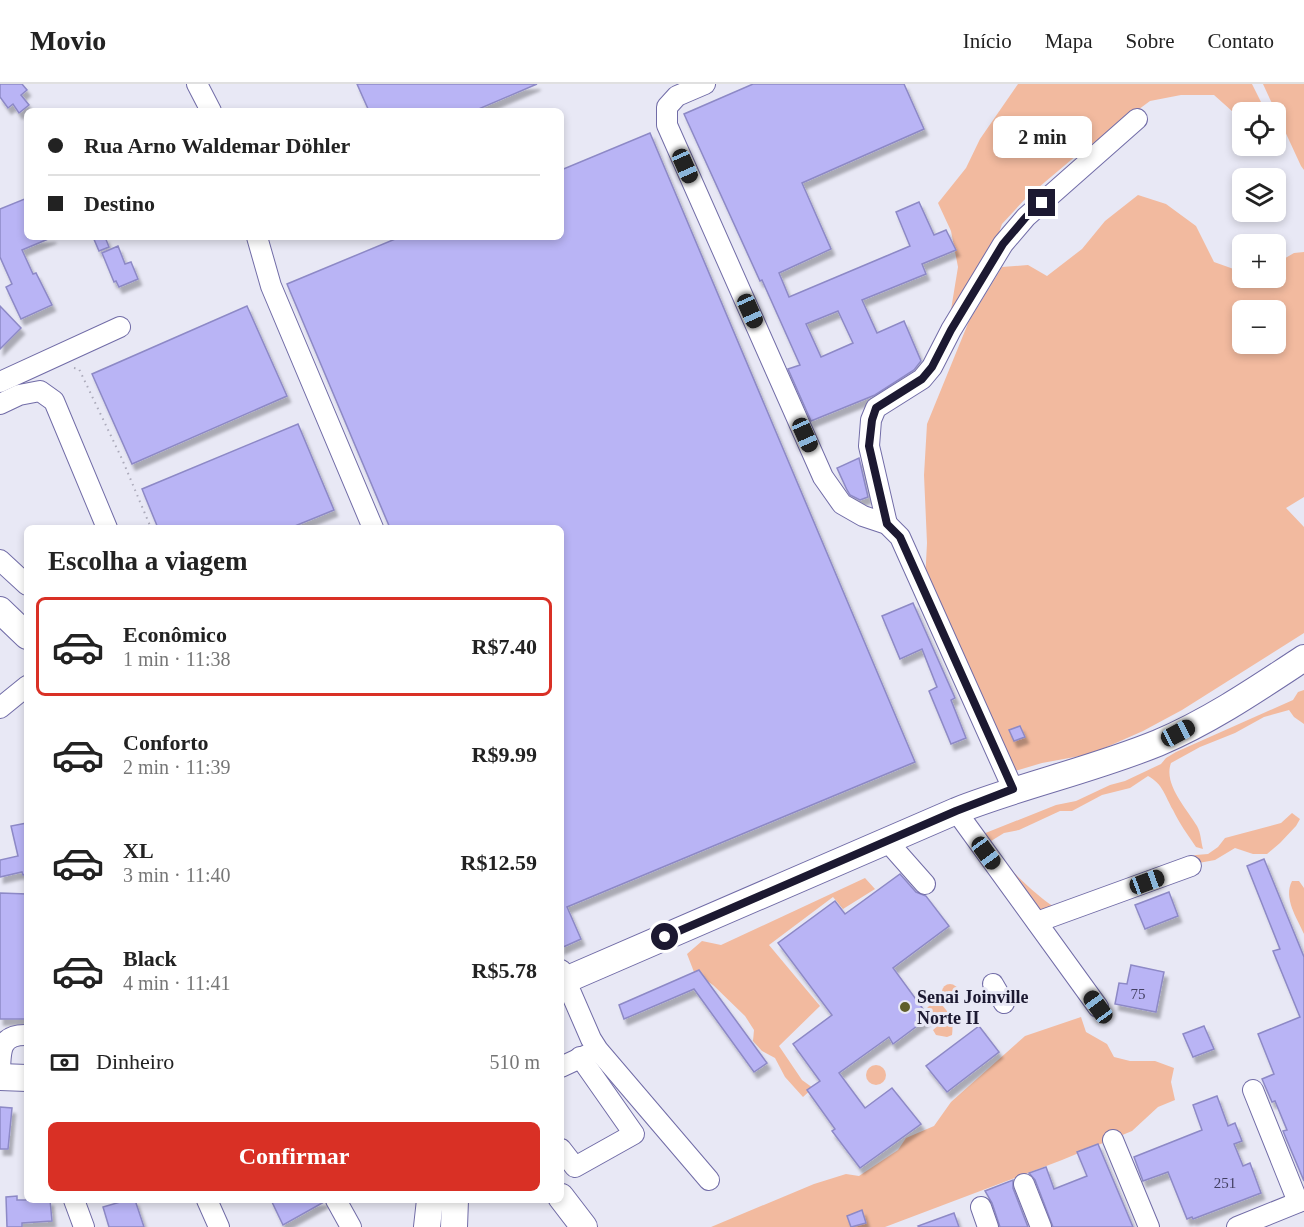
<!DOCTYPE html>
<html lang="pt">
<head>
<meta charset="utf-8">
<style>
  body { margin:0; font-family:"Times New Roman",serif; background:#f2f2f2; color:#222; height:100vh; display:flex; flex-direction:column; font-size:22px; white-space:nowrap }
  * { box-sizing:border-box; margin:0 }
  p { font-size:20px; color:#767676 }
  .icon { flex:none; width:33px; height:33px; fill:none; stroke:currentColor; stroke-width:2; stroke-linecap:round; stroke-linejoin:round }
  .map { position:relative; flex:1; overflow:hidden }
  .sheet { position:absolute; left:24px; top:441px; width:540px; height:678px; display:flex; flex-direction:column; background:#fff; border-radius:9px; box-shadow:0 3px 9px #0003 }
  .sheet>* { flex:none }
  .top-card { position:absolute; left:24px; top:24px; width:540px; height:132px; border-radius:9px; box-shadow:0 3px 9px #0003; display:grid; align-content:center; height:132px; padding:0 24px; background:#fff }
  .buttons { position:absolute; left:1232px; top:18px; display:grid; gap:12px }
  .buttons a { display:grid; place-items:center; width:54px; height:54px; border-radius:9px; background:#fff; box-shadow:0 3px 9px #0003; font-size:30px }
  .end { position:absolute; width:27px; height:27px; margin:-14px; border:8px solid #1c1931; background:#fff; box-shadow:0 0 0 3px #fff }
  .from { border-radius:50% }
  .bubble { position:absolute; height:42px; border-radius:9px; background:#fff; box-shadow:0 3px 9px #0003; font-size:20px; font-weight:800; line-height:42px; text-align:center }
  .car { position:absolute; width:18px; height:36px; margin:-18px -9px; border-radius:8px; box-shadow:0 0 4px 2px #0007; background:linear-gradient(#222 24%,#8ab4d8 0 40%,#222 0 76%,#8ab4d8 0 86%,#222 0) }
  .top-card b { display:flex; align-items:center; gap:21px; height:57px; font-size:22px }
  .top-card b+b { border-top:2px solid #e0e0e0 }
  .top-card i { width:15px; height:15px; background:#222 }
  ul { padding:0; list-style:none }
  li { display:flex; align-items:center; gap:18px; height:99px; margin:0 12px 9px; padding:0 12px; border:3px solid transparent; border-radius:9px }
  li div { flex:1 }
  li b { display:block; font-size:22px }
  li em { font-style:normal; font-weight:800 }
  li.selected { border-color:#d93025 }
  li>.icon { width:54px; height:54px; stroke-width:1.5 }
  h2 { padding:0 24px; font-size:27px; line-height:72px }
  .pay { display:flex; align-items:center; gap:15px; height:66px; padding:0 24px; font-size:22px }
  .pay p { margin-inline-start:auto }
  .button { display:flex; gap:12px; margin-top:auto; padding:12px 24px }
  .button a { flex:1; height:69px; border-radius:9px; background:#d93025; color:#fff; font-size:24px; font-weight:800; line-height:69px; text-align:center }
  header { display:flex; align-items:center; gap:36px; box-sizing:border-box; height:84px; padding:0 30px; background:#fff; border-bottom:2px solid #e0e0e0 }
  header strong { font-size:28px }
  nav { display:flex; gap:33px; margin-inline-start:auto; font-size:21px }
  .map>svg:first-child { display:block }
  .green { fill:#f2ba9f; fill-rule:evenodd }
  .building { fill:#b9b4f5; stroke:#8d89c6; stroke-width:1.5; fill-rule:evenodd; filter:url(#shadow) }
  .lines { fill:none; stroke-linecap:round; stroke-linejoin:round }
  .minor-casing { stroke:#716ca7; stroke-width:22 }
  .major-casing { stroke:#716ca7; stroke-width:28 }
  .path { stroke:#abaaba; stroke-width:2; stroke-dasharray:1.5 4.5; stroke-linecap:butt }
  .minor { stroke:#fff; stroke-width:20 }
  .major { stroke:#fff; stroke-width:26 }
  .route { stroke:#1c1931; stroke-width:8 }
  .poi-dot { fill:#5f5e2a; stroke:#e8e8f5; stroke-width:2 }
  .labels { text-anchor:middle; stroke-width:6; stroke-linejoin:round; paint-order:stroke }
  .number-label { font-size:15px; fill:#434062 }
  .poi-label { font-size:18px; font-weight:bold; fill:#1c1931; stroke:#e8e8f5; text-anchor:start }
</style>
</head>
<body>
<header>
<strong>Movio</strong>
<nav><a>Início</a><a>Mapa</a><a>Sobre</a><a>Contato</a></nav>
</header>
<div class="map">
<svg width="1304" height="1143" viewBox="0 0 1304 1143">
  <defs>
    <filter id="shadow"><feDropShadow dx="3.5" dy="6" stdDeviation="1.5" flood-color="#0004"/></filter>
  </defs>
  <rect width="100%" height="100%" fill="#e8e8f5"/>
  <!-- green -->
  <g class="green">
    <polygon points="1018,0 1252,0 1266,28 1242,28 1242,36 1214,11 1181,11 1150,17 1077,71 1026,114 1002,140 997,154 949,238 958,183 951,147 938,119 966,84 980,55"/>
    <polygon points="1263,0 1304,0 1304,86 1301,82"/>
    <path d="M1138 111 1166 120 1196 142 1214 178 1242 188V194H1275V180L1294 169 1304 168V413L1286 424 1304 443V549L1182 626 1143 647 1091 670 1042 679 1008 689 925 498 927 459 924 391 927 340 969 237 1002 183 1028 181 1047 192 1082 165 1105 137ZM1242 226H1275V260H1242Z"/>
    <path d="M1304 606V640L1294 633 1289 626 1264 633 1235 649 1200 663 1171 679C1163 700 1187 725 1197 742 1201 749 1201 758 1203 765L1196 763C1188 751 1179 739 1173 726 1165 712 1163 700 1148 692L1130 704 1102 711 1072 727H1060L1019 746 1004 749 991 757C994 773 1038 813 1053 822L1086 814 1113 800 1136 795 1164 781 1196 771 1208 770 1218 763 1225 754 1281 739 1292 729 1300 735 1296 742 1280 759 1267 770H1253L1235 764 1215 776 1193 780 1175 790 1160 793C1136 801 1060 836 1040 828 1028 823 986 766 978 752L1056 721 1076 717 1110 701 1125 697 1161 680 1166 674 1176 668 1293 616 1298 608Z"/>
    <polygon points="865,794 875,805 843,825 833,813 769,861 820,922 779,962 802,996 813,1004 803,1013 785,993 775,974 762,967 753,957 754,946 745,932 713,901 694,888 687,870 702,857 721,861"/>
    <path d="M1292 797H1299L1304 804V850C1297 834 1283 814 1292 797Z"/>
    <circle cx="950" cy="908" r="8"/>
    <path d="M932 919H940C950 930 954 935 952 951L947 953 936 951 933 946 940 940 934 932 927 931V924Z"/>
    <polygon points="1081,933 1086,948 1107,960 1114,973 1130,977 1155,977 1174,984 1171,998 1175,1016 1158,1023 1132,1047 1062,1076 885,1143 711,1143 814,1100 846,1090 859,1092 898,1066 906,1054 934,1042 951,1018 1025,952"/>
    <circle cx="876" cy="991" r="10"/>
  </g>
  <!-- building -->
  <g class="building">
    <polygon points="0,0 22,0 27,6 21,11 29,21 19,29 13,20 8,24 0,13"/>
    <polygon points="357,0 537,0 474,27 369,27"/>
    <path d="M753 0H904L924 45 802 99 831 165 779 189 789 213 910 162 896 128 919 118 934 151 946 146 956 166 922 180 926 190 862 216 877 249 904 237 921 277 914 286 875 311 811 337 788 285 800 281 762 196 760 197 684 30ZM838 227 853 259 821 273 806 240Z"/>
    <polygon points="650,49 915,678 567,823 581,855 561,864 561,444 390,444 287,200 400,153 561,153 561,86"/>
    <polygon points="27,114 27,153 53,153 22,166 33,190 36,189 52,221 21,235 6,203 12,200 0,173 0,125"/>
    <polygon points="93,153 105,153 109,163 99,167"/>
    <polygon points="118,162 125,180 131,178 138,195 119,203 116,197 114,198 102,169"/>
    <polygon points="0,222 21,244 0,265"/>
    <polygon points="247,222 287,312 132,380 92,290"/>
    <polygon points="298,340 334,426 290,444 158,444 142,405"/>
    <polygon points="859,374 868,413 860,416 850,411 847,406 837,384"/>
    <polygon points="913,519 955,614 951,616 966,654 951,660 929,607 937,603 922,565 900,575 882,532"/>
    <polygon points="1020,642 1025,653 1014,657 1009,646"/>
    <polygon points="27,739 27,790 23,791 22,788 0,793 0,776 18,772 11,742"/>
    <polygon points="1264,775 1304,873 1304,1097 1283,1047 1287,1046 1275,1017 1272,1018 1262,995 1274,990 1258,950 1300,933 1273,867 1280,865 1247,782"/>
    <polygon points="900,790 916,808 926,812 949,842 893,884 929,933 893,960 889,953 839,989 865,1024 892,1004 921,1040 860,1084 832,1047 835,1045 807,1006 820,997 793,960 832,931 778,859 835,817 845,830"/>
    <polygon points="1169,808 1178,832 1145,845 1135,821"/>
    <polygon points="0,809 27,810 27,935 0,935"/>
    <polygon points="1131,881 1164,888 1156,928 1115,920 1119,899 1127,900"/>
    <polygon points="699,886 767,979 754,988 694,905 624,935 619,921"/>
    <polygon points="979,942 999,968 947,1008 926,982"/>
    <polygon points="1204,942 1214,965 1193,973 1183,950"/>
    <polygon points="1217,1012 1228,1042 1235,1039 1242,1057 1234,1060 1243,1082 1250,1079 1261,1109 1193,1135 1192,1133 1187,1135 1168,1088 1143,1097 1134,1073 1202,1046 1193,1021"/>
    <polygon points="0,1023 12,1024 8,1065 0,1065"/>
    <polygon points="1098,1060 1133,1143 1053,1143 1035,1096 1029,1089 1046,1083 1054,1105 1087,1092 1077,1068"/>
    <polygon points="1013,1096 1013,1104 1028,1143 1000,1143 992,1119 985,1107"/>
    <polygon points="17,1112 17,1116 50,1116 52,1137 22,1139 22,1143 7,1143 6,1113"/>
    <polygon points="127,1116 135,1116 144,1143 109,1143 103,1123"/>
    <polygon points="271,1116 324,1116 324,1118 283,1141"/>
    <polygon points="862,1126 866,1139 851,1143 847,1132"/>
    <polygon points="954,1129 959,1143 919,1143 918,1142"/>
  </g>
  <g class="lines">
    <!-- minor casing -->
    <g class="minor-casing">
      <g id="minor">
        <polyline points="197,0 211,27"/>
        <polyline points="705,0 677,12 667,23 667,41 823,393 842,420 863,432 887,440 900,453 1013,705"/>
        <polyline points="257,153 271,202 373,444"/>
        <polyline points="0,298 120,243"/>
        <polyline points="0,320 19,311 40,307 54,317 107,444"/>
        <polyline points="887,440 869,362 871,336 876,324 922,295 932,283 951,246 1003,160 1026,133 1137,35"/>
        <polyline points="0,476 27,501"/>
        <polyline points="0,624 27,602"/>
        <polyline points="956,727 1098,923"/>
        <polyline points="887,757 925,800"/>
        <polyline points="1037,838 1191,782"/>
        <polyline points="561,886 591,955 598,966 709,1096"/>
        <polyline points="993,900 1004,919"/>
        <polyline points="561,983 591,969"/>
        <path d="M0 993C0 966 0 950 27 951"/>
        <polyline points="1253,1006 1298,1118"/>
        <polyline points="1113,1056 1149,1143"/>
        <polyline points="561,1065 575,1083 634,1050 580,973"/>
        <polyline points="1024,1100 1041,1143"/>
        <polyline points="74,1116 84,1143"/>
        <polyline points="207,1116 219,1143"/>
        <polyline points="336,1116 351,1143"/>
        <polyline points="981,1123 988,1143"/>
        <polyline points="1237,1143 1304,1116"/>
      </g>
    </g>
    <!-- major casing -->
    <g class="major-casing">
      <g id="major">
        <polyline points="0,526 27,552"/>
        <path d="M561 898 956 727C1022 701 1092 686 1158 659 1210 637 1257 605 1304 574"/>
        <polyline points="0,993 27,994"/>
        <polyline points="561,1113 584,1143"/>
        <polyline points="427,1143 430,1116"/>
        <polyline points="454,1143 455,1116"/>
      </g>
    </g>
    <!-- path -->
    <polyline class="path" points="74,284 79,285 122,375 151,444"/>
    <!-- minor -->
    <use href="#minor" class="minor"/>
    <!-- major -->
    <use href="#major" class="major"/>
  </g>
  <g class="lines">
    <!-- route -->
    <polyline class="route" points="665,853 956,727 1013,705 900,453 887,440 869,362 872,336 876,324 922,295 932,283 951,246 1003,160 1026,133 1042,119"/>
  </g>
  <!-- markers -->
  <circle class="poi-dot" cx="905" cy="923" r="6"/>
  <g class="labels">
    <!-- number labels -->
    <g class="number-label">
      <text x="1138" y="915">75</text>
      <text x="1225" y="1104">251</text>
    </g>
    <!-- poi labels -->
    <g class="poi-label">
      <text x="917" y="919">Senai Joinville<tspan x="917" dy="21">Norte II</tspan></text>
    </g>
  </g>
</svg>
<div class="buttons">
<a><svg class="icon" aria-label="locate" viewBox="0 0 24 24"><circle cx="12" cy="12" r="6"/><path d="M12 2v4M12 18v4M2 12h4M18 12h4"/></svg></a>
<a><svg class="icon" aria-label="layers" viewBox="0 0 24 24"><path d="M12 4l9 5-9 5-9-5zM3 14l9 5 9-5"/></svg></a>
<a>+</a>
<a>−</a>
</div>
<i class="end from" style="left:665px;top:853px"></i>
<i class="end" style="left:1042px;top:119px"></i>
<div class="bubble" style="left:993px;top:32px;width:99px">2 min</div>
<i class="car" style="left:685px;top:82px;rotate:156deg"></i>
<i class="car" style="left:750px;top:227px;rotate:156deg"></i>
<i class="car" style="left:805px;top:351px;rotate:156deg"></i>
<i class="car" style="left:1178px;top:649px;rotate:62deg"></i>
<i class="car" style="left:986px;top:769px;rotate:144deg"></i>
<i class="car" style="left:1147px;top:798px;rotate:70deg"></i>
<i class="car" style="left:1098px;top:923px;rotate:324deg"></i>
<div class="top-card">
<b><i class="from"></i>Rua Arno Waldemar Döhler</b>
<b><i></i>Destino</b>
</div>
<section class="sheet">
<h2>Escolha a viagem</h2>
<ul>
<li class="selected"><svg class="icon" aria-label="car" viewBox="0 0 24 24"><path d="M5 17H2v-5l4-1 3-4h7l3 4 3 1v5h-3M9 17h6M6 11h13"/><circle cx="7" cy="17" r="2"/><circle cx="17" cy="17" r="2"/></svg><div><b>Econômico</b><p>1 min · 11:38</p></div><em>R$7.40</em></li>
<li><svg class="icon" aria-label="car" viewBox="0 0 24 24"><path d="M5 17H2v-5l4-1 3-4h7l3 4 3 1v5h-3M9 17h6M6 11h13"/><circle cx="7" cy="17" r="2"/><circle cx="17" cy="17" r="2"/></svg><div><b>Conforto</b><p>2 min · 11:39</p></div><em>R$9.99</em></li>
<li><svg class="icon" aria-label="car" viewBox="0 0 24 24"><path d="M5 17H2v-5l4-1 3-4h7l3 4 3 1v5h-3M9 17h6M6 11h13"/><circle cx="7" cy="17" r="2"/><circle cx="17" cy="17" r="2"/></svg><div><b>XL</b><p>3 min · 11:40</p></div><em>R$12.59</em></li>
<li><svg class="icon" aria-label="car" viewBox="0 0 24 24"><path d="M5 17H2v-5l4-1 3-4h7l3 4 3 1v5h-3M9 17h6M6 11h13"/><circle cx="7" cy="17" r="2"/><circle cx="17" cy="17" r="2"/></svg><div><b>Black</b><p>4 min · 11:41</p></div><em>R$5.78</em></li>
</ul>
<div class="pay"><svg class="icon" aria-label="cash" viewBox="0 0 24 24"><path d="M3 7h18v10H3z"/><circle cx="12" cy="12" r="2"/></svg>Dinheiro<p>510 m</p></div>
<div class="button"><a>Confirmar</a></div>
</section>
</div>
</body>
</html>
